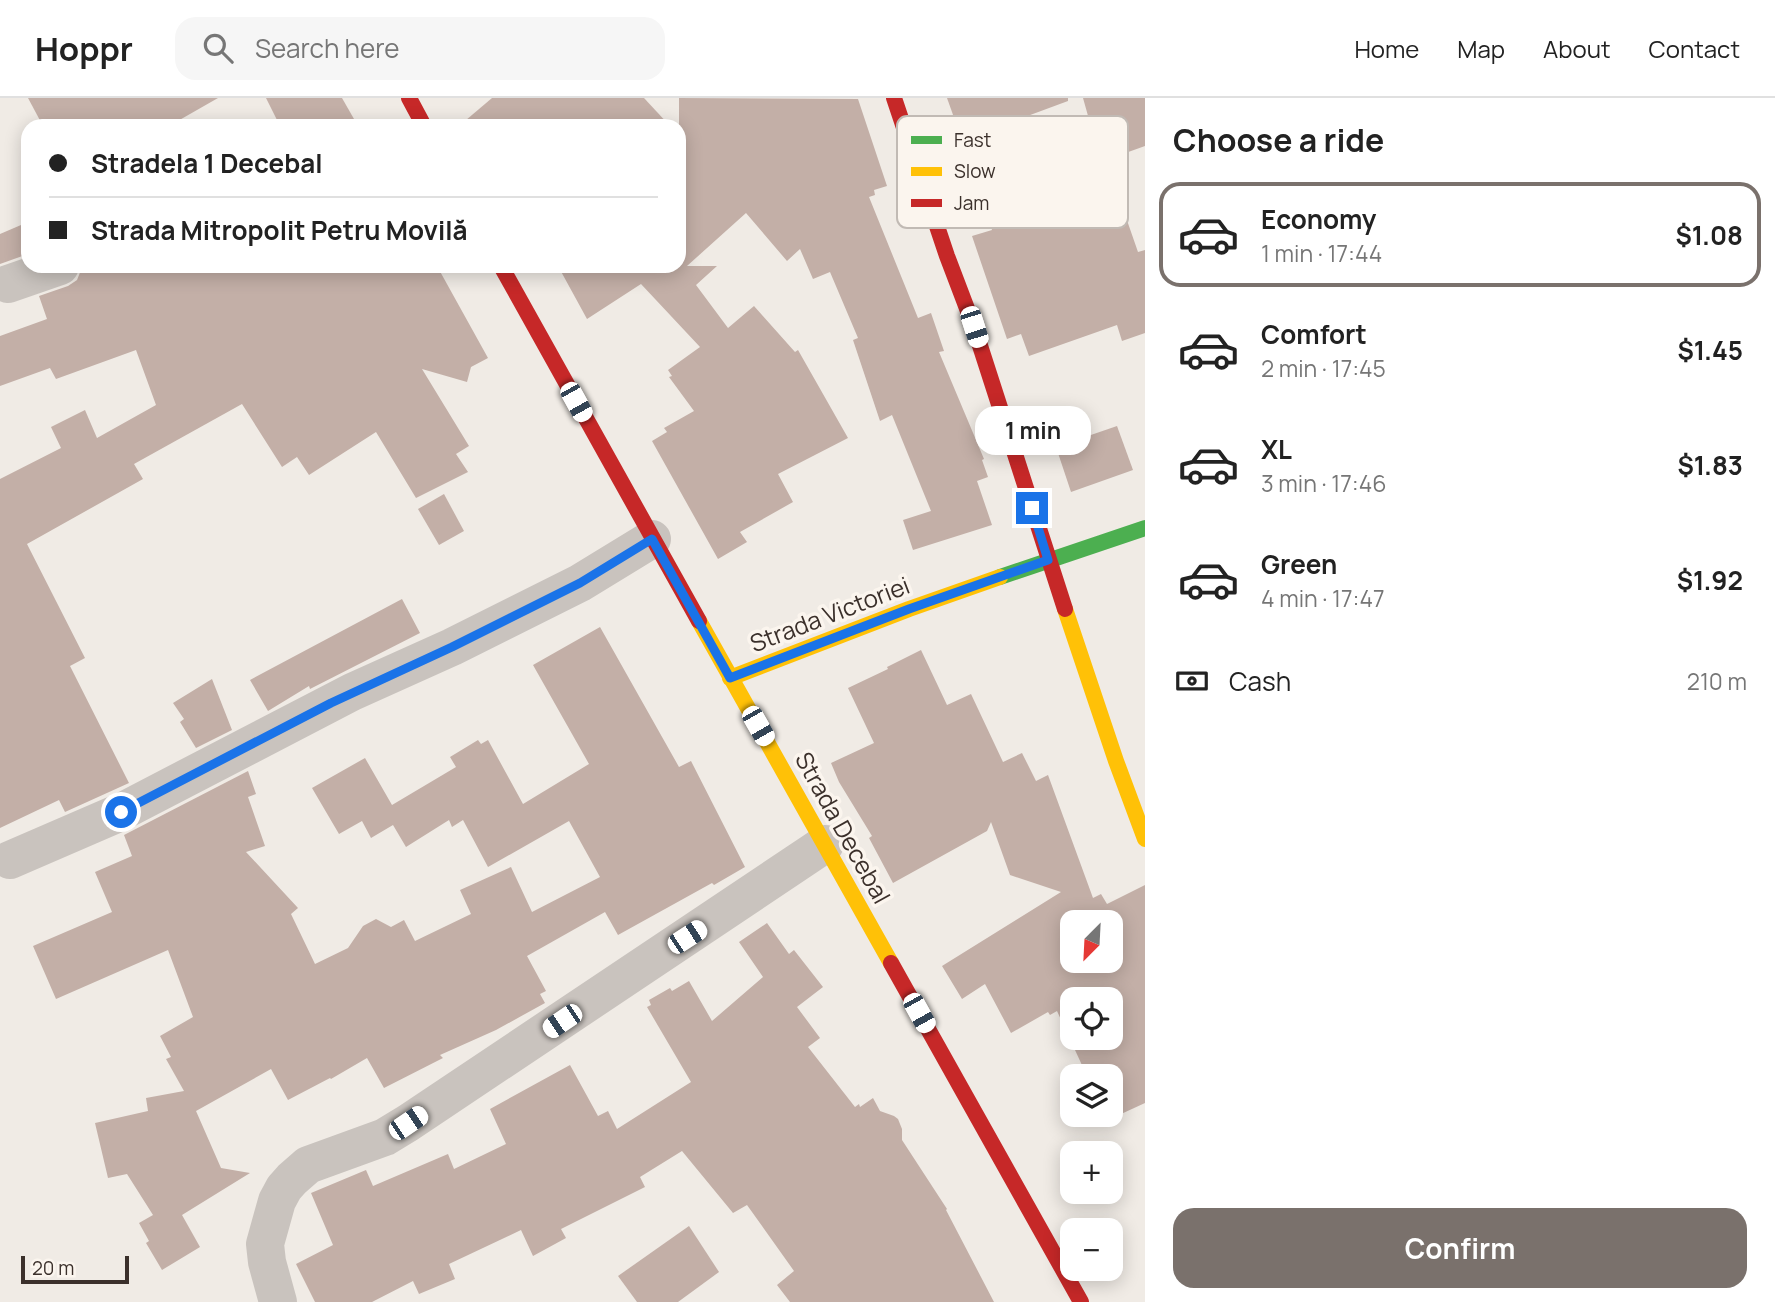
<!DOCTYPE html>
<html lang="en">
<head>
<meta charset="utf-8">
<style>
  body { margin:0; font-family:Manrope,sans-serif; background:#f6f6f6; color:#222; height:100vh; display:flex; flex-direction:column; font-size:26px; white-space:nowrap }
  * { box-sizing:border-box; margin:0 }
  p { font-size:23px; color:#767676 }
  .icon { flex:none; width:38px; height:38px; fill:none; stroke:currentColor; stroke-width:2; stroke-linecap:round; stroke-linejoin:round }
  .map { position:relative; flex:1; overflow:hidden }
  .panel { display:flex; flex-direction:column; background:#fff; width:630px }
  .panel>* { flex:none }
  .top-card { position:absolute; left:21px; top:21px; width:665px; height:154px; border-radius:21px; box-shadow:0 4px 18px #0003; display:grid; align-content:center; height:154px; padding:0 28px; background:#fff }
  .needle { width:46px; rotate:204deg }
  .fabs { position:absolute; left:1060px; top:812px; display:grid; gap:14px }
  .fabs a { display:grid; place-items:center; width:63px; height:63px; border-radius:14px; background:#fff; box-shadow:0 4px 18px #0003; font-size:35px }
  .scale { position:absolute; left:21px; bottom:18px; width:108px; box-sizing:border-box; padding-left:7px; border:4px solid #3b302b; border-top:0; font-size:19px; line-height:24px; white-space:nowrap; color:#3b302b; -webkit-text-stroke:5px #fbf5ee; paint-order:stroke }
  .end { position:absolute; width:32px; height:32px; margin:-16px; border:9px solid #1a73e8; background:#fff; box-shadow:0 0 0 4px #fff }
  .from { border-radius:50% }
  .bubble { position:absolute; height:49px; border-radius:21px; background:#fff; box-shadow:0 4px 18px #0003; font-size:23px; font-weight:700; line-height:49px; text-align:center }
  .car { position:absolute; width:21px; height:42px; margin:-21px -10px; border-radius:9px; box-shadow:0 0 5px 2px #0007; background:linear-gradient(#fff 24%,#345 0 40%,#fff 0 76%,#345 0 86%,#fff 0) }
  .top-card b { display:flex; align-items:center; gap:24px; height:66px; font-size:26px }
  .top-card b+b { border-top:2px solid #e0e0e0 }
  .top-card i { width:18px; height:18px; background:#222 }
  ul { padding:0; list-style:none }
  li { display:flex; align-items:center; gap:21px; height:105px; margin:0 14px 10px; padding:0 14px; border:4px solid transparent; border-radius:21px }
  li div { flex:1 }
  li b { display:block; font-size:26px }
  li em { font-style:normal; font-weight:700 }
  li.active { border-color:#7a716c }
  li>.icon { width:63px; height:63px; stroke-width:1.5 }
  h2 { padding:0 28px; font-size:32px; line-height:84px }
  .pay { display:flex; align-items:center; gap:18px; height:77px; padding:0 28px; font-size:26px }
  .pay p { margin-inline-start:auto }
  .primary-button { display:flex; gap:14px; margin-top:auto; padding:14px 28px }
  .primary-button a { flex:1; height:80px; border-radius:21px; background:#7a716c; color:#fff; font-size:28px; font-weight:700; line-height:80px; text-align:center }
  header { display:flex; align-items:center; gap:42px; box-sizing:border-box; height:98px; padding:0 35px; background:#fff; border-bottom:2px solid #e0e0e0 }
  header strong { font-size:33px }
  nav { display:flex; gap:38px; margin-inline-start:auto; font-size:24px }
  .search { width:490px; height:63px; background:#f6f6f6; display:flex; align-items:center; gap:18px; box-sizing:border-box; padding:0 24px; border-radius:21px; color:#767676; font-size:26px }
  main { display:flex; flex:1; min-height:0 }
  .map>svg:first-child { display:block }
  .building { fill:#c3afa7; fill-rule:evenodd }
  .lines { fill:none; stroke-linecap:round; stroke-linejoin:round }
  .street { stroke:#c9c3be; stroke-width:38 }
  .fast { stroke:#4caf50; stroke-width:16 }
  .slow { stroke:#ffc107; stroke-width:16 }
  .jam { stroke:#c62828; stroke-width:16 }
  .route { stroke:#1a73e8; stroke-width:9 }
  .labels { text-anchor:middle; stroke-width:7; stroke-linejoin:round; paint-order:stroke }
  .street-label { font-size:24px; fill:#3b302b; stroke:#fbf5ee }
  .key { fill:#fbf5ee; stroke:#c1bab4; stroke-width:2 }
  .key-label { font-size:19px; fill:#3b302b }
</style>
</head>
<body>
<header>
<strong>Hoppr</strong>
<div class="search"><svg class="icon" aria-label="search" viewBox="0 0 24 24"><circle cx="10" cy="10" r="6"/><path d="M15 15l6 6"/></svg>Search here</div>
<nav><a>Home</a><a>Map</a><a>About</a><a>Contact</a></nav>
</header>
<main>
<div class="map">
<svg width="1145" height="1204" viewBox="0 0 1145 1204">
  <rect width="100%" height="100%" fill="#f0ebe5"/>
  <!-- building -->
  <g class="building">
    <polygon points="28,0 218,0 169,28 43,28"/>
    <polygon points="266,0 342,0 358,28 280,28"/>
    <polygon points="492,0 644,0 670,28 459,28"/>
    <polygon points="679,0 858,1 887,88 874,92 875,97 869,99 918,220 931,215 944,253 939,254 984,361 982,362 988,379 977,383 992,427 913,452 903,422 931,413 892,317 880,323 853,242 858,240 830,174 813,181 800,151 787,163 746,115 687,168 717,168 696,187 728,230 754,208 795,254 798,252 848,340 778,376 793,404 740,434 747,444 718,461 652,343 667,334 664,330 694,313 669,279 672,278 668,272 700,249 641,186 587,221 558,168 679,168"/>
    <polygon points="947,0 1068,0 1068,3 962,42"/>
    <polygon points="1083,0 1145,0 1145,48 1106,62 1138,154 1145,152 1145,235 1122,243 1117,227 1029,258 1021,236 1007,241 972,138 992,132 991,129 1037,113 1027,81 1099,57"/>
    <polygon points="28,124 28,156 0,166 0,136"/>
    <polygon points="93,168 437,168 488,260 471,269 467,284 422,271 469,348 456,356 468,374 416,400 376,334 309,377 297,359 282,369 242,306 134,366 143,381 27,446 85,560 70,568 129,685 65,714 59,702 0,730 0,381 61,350 51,329 85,312 97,340 156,307 136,252 56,281 50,270 0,288 0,238 47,221 39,198 68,188 77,182 81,172"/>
    <polygon points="1117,328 1133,372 1071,394 1056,349"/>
    <polygon points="444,396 464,433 439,447 418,411"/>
    <polygon points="402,501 420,535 310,591 309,588 268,613 250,582"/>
    <polygon points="600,529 679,669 691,663 745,769 714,787 712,785 618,837 605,814 527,858 546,893 540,896 545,905 496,932 440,957 443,960 384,990 367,960 331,981 330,980 288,1002 271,971 196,1013 221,1070 250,1075 182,1117 200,1149 162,1172 146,1145 149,1143 139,1125 153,1117 127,1076 108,1080 95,1025 148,1013 146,1000 184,993 166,961 171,959 160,938 193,919 168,852 56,901 33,848 112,814 95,774 132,758 124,737 248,673 256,696 248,699 265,748 246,754 298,810 291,816 315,866 348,850 363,828 376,821 391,829 404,822 415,843 471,816 460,792 511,769 532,814 600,779 569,723 488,769 463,722 452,729 449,722 406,749 393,727 371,740 362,723 339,736 312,690 365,660 392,707 456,669 450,659 478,642 481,646 488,642 523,706 589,666 533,567"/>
    <path d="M921 552 947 607 971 596 1003 664 1022 655 1036 683 1048 677 1093 800 1101 796 1107 806 1145 787V1005L1108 1022 1105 1017H1111V978H1087L1057 913 1050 917 1048 914 1011 935 985 886 962 901 942 868 1061 794 1010 777 991 724 987 733 893 785 869 740 872 738 839 684 831 665 874 645 848 590 888 571 887 569ZM1073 824H1111V863H1073ZM1073 901H1111V940H1073Z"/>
    <polygon points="212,581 232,632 196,650 180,624 184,621 173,605"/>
    <polygon points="767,825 789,856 794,852 823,889 797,909 820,940 808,949 855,1009 859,1006 860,1009 873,1000 880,1013 894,1018 898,1021 902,1031 902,1042 947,1111 946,1112 994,1204 790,1204 777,1187 794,1173 747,1107 733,1115 682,1053 640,1079 645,1089 561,1131 566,1140 533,1158 521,1132 449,1166 455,1181 419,1196 413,1183 372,1204 315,1204 296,1166 333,1147 311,1095 366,1072 373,1088 448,1056 454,1071 506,1046 490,1011 570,967 598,1018 608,1013 617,1031 691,984 647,909 651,907 649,902 670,890 672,893 689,883 712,923 763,879 739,844"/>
    <polygon points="689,1128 719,1174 678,1204 637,1204 618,1178"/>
  </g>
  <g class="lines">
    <!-- street -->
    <g class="street">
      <polyline points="8,186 60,168"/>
      <polyline points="10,762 121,714 352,594 452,549 580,485 652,441"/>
      <polyline points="278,1204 267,1164 265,1146 277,1103 284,1090 292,1081 308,1067 385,1039 408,1025 825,746"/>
    </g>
    <!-- fast -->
    <polyline class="fast" points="1000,479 1145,430"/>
    <!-- slow -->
    <g class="slow">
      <polyline points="1065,511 1116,663 1145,741"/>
      <polyline points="699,523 891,865"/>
      <polyline points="730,580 909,511 1000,479"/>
    </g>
    <!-- jam -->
    <g class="jam">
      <polyline points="409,0 424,28"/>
      <polyline points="894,0 947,158 974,229 1065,511"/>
      <polyline points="501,168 699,523"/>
      <polyline points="891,865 1081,1204"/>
    </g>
  </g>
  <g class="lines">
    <!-- route -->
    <polyline class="route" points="121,714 331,605 452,549 580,485 652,441 730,580 909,511 1048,462 1032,410"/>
  </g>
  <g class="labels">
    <!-- street labels -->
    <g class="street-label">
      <text transform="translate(830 517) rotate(-21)" y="8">Strada Victoriei</text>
      <text transform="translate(842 730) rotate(61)" y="8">Strada Decebal</text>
    </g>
  </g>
  <!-- legend -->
  <rect x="897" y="18" width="231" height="112" rx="10" class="key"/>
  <rect x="911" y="38" width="31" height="8" fill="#4caf50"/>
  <rect x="911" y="69" width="31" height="9" fill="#ffc107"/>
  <rect x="911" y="101" width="31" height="8" fill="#c62828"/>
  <g class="key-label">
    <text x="954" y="49">Fast</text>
    <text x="954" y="80">Slow</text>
    <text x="954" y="112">Jam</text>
  </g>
</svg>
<div class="fabs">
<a><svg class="needle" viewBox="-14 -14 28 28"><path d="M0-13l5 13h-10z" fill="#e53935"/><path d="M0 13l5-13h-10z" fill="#767676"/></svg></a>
<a><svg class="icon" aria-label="locate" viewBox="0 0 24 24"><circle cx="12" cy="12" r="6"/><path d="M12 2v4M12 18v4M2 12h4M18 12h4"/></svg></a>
<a><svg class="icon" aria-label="layers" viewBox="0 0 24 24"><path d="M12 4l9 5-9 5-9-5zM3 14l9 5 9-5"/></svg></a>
<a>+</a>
<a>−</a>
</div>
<div class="scale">20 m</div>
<i class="end from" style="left:121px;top:714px"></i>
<i class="end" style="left:1032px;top:410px"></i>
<div class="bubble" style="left:975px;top:308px;width:116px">1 min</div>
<i class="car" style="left:974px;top:229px;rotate:162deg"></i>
<i class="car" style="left:576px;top:304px;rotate:151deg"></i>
<i class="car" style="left:758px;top:628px;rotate:150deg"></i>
<i class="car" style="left:687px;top:839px;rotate:57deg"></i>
<i class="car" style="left:919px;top:915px;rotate:151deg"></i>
<i class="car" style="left:562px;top:923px;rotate:236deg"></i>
<i class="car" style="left:408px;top:1025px;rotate:56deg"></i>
<div class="top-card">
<b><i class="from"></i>Stradela 1 Decebal</b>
<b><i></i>Strada Mitropolit Petru Movilă</b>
</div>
</div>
<section class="panel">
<h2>Choose a ride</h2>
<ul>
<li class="active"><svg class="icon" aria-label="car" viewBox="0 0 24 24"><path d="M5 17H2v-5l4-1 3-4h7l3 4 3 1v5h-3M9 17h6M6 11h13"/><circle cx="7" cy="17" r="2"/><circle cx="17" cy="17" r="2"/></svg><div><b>Economy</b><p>1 min · 17:44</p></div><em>$1.08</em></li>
<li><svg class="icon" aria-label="car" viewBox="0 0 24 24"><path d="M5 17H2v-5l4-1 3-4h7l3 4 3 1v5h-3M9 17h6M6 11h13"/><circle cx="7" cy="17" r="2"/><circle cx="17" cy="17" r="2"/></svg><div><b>Comfort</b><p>2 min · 17:45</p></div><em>$1.45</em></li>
<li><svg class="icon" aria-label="car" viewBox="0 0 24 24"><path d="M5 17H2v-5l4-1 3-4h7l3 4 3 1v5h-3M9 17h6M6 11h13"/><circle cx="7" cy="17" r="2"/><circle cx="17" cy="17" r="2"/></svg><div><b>XL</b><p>3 min · 17:46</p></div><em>$1.83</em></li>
<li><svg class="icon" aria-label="car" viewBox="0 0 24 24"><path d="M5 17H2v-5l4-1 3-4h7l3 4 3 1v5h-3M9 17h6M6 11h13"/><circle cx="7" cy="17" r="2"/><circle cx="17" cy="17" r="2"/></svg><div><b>Green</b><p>4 min · 17:47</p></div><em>$1.92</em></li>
</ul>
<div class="pay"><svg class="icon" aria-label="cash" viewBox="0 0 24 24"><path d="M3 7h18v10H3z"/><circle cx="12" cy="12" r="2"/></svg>Cash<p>210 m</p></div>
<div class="primary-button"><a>Confirm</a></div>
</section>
</main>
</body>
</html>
